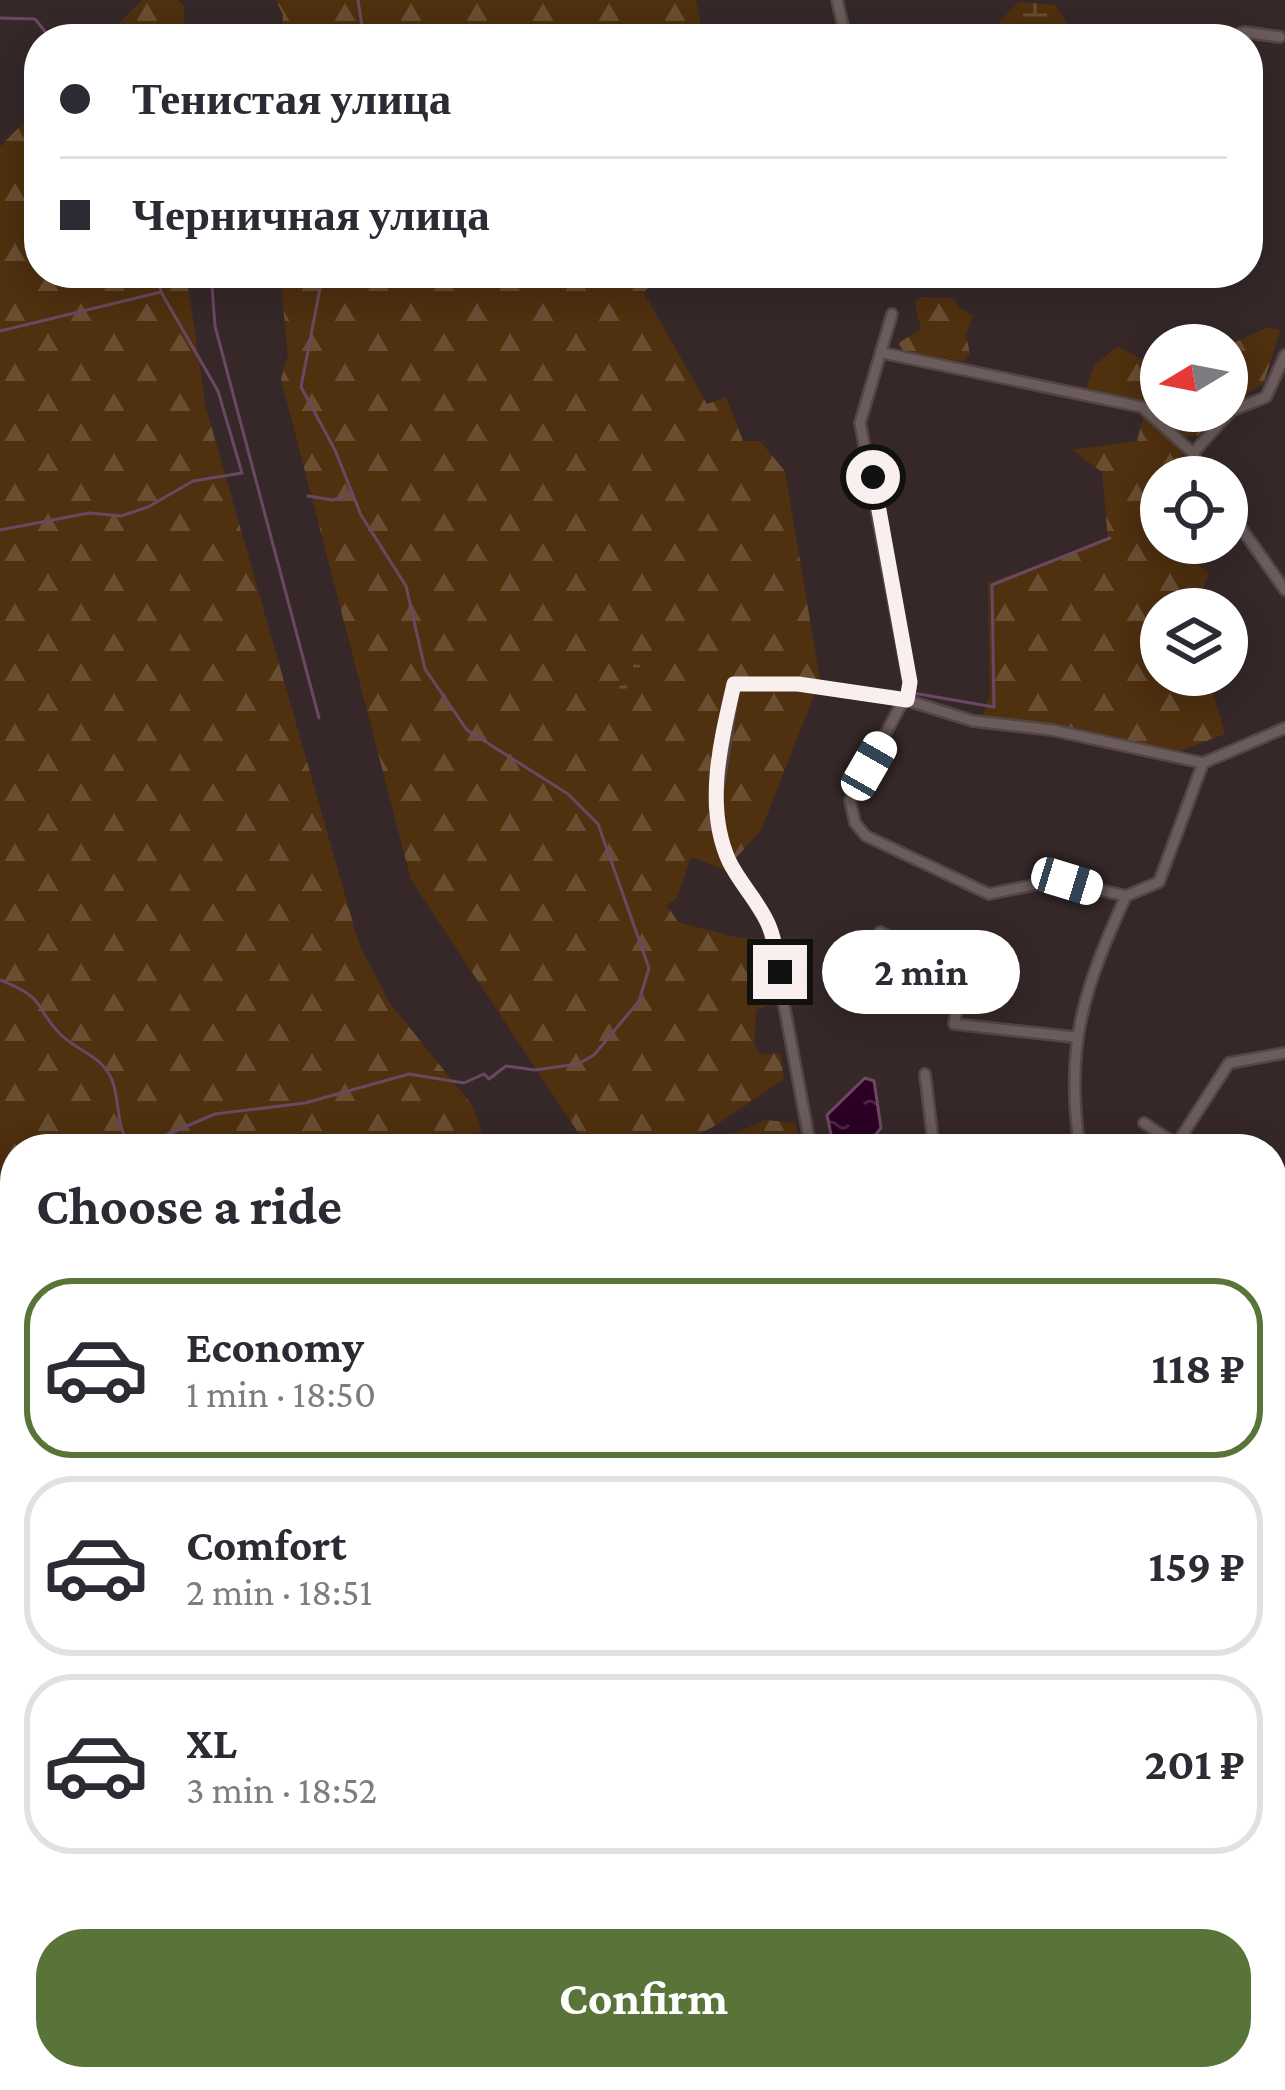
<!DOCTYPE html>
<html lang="en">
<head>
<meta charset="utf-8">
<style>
  body { margin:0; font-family:"Crimson Pro",serif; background:#f7f7f7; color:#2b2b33; height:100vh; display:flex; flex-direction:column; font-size:45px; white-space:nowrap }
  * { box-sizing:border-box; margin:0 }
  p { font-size:39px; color:#7c7c81 }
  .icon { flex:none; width:66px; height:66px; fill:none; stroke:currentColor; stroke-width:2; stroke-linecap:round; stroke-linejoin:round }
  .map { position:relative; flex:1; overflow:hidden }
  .side { position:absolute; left:0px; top:1134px; width:1287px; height:957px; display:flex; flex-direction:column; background:#fff; border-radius:48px 48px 0 0; box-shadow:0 6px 30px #0003 }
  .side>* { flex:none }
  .guide { position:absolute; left:24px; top:24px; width:1239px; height:264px; border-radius:48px; box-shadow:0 6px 30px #0003; display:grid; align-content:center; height:264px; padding:0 36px; background:#fff }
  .needle { width:78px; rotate:260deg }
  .tools { position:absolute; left:1140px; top:324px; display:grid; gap:24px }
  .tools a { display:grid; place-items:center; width:108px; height:108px; border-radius:50%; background:#fff; box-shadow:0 6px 30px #0003; font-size:60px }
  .end { position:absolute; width:54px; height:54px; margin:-27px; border:15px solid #f9efef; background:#111; box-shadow:0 0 0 6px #111 }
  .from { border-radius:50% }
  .bubble { position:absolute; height:84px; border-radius:42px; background:#fff; box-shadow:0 6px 30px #0003; font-size:39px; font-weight:700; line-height:84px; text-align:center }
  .car { position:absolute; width:36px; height:72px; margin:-36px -18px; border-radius:15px; box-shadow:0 0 9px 3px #0007; background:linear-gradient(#fff 24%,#345 0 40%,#fff 0 76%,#345 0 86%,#fff 0) }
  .guide b { display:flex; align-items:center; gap:42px; height:114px; font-size:45px }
  .guide b+b { border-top:3px solid #e1e1e2 }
  .guide i { width:30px; height:30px; background:#2b2b33 }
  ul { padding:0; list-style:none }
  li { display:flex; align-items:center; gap:36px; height:180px; margin:0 24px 18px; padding:0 12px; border:6px solid #e1e1e2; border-radius:48px }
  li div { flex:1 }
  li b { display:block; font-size:45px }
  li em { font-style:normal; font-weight:700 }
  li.active { border-color:#597438 }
  li>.icon { width:108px; height:108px; stroke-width:1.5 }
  h2 { padding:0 36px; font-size:54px; line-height:144px }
  .primary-button { display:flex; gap:24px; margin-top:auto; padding:24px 36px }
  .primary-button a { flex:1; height:138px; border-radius:48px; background:#597438; color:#fff; font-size:48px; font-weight:700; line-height:138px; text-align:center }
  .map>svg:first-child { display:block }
  .forest { fill:url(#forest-firs) }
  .wetland { fill:url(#wetland-marsh) }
  .park { fill:#4f300f }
  .water { fill:url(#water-ripples); stroke:#6a4862; stroke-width:3 }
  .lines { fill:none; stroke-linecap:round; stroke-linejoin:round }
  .stream { stroke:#6a4862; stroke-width:3 }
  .minor-casing { stroke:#524646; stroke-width:14 }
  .primary-casing { stroke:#524646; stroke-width:18 }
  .minor { stroke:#6c5c5c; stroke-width:9 }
  .primary { stroke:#a66c7e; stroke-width:14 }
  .route { stroke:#f9efef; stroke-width:15 }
</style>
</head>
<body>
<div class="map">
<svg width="1285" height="2090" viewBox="0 0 1285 2090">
  <defs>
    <pattern id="forest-firs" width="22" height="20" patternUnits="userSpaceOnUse" patternTransform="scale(3)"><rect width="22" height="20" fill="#4f300f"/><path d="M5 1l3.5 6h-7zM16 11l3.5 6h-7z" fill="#694e32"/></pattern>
    <pattern id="wetland-marsh" width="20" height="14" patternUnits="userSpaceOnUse" patternTransform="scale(3)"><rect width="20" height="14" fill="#4f300f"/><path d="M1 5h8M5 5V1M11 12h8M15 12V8" fill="none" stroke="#694e32"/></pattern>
    <pattern id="water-ripples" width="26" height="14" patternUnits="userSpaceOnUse" patternTransform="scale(3)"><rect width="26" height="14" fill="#2c0025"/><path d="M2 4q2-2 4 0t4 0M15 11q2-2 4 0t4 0" fill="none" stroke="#4b2645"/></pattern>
  </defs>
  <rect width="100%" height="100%" fill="#362828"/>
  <!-- forest -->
  <g class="forest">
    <polygon points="142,0 178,0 184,6 184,39 104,39"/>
    <polygon points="276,0 696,0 704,39 281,39 283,15"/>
    <polygon points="39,106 39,273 186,273 206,408 359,944 389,1002 472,1105 482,1132 420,1149 15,1149 15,1254 0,1265 0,147"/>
    <polygon points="280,273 660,273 644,293 707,404 726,397 743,441 760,441 785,471 820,680 761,830 725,870 691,857 677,898 667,905 678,922 739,938 764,938 773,1003 756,1010 754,1044 761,1054 780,1053 784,1079 713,1127 666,1149 589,1149 411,880 281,379 288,356"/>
    <polygon points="920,297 954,298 958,307 973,316 966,335 970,354 963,361 905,353 898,343 921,330 915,302"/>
    <polygon points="1266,328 1280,330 1264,383 1227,408 1227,346"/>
    <polygon points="1118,347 1161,369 1161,411 1224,411 1198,435 1182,438 1143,402 1086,389 1094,365"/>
    <path d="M1143 418C1166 432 1186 450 1190 477H1161V543H1184L1185 557 1209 572 1197 609H1161V675H1208L1225 734 1180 751 1046 725 982 719 990 695 988 583 1108 539 1102 472 1072 450 1137 441Z"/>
    <polygon points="766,1120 795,1123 802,1149 697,1149"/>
    <polygon points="478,2076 736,2076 734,2090 463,2090"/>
  </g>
  <!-- wetland -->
  <g class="wetland">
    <polygon points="1019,2 1055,5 1077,38 1008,39 999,22"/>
    <polygon points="632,663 640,665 638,683 621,710 615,707 614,697"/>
  </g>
  <!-- park -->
  <polygon class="park" points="1272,1370 1285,1378 1285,2090 523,2090 508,2076 1272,2076"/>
  <!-- water -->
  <g class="water">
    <polygon points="865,1078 874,1081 881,1128 864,1149 834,1149 827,1115"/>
    <polygon points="1272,1864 1285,1866 1285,2090 1216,2090 1211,2076 1272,2076"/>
  </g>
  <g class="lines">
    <!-- stream -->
    <g class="stream">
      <polyline points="358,0 364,39"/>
      <polyline points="0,18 35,19 51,39"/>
      <polyline points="211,273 215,326 319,718"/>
      <polyline points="0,331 161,292"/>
      <polyline points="308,496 333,500 352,494"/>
      <polyline points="0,530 89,513 121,516 148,507 193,481 242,473 218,391 161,292 158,273"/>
      <polyline points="913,693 994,707 992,585 1110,538"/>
      <path d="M0 980C50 1000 32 1006 61 1035 80 1053 107 1057 114 1086 120 1111 117 1125 130 1149"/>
      <polyline points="133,1149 215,1114 305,1103 409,1074 464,1083 484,1074 489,1079 506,1066 535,1070 578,1064 594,1055 639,1001 649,968 598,824 568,794 467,730 425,669 406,586 361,515 335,450 301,387 323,273"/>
      <polyline points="0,1287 15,1275"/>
      <polyline points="111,2076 135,2090"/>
    </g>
    <!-- minor casing -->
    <g class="minor-casing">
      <g id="minor">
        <polyline points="837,0 846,39"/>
        <polyline points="1227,39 1244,32 1280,37"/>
        <polyline points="892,314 860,423 910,688 850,800 855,823 866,836 989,894 1058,880 1126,896"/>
        <polyline points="883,353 1142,407 1193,453 1204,477"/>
        <polyline points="1193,453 1231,411 1266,397 1285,355"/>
        <polyline points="1227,508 1285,590"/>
        <polyline points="880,932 958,969 963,978 954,1024 1074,1037"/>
        <polyline points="925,1074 934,1149"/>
        <polyline points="1144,1123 1184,1149"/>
        <polyline points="1176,1145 1229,1063 1285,1053"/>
        <polyline points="811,1149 769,925 730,864 720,835 715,806 734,684 798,684 906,700 973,721 1052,730 1203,763"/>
        <path d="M1080 1149C1064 1046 1084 988 1126 896L1159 882 1203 763 1285 728"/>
        <polyline points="1272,1193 1285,1202"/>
        <polyline points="1272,1275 1285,1281"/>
        <polyline points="0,1542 15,1527"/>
        <polyline points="0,1750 15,1735"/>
        <polyline points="0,1992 15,1998"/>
        <polyline points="136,2076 157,2090"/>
        <polyline points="325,2076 333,2090"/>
      </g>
    </g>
    <!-- primary casing -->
    <g class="primary-casing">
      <g id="primary">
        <polyline points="1272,1356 1285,1359"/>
        <polyline points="401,2090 432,2076"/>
      </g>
    </g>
    <!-- minor -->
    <use href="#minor" class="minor"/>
    <!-- primary -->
    <use href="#primary" class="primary"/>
  </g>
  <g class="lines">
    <!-- route -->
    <path class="route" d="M780 972C777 957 775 940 769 926 760 903 740 884 729 861 704 806 721 740 734 684H798L907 700 910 682 873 477"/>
  </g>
</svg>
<div class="tools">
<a><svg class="needle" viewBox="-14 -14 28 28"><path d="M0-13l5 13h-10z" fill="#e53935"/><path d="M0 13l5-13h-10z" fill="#7c7c81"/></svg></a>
<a><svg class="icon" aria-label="locate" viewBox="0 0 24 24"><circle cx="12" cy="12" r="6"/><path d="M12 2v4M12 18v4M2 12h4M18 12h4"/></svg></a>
<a><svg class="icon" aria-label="layers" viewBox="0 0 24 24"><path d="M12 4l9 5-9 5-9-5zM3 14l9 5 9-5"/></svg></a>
</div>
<i class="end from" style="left:873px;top:477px"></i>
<i class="end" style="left:780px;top:972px"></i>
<div class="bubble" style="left:822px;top:930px;width:198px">2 min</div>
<i class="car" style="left:869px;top:766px;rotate:30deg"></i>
<i class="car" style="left:1067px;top:881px;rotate:107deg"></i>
<div class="guide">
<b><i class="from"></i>Тенистая улица</b>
<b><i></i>Черничная улица</b>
</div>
<section class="side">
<h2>Choose a ride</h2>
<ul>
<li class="active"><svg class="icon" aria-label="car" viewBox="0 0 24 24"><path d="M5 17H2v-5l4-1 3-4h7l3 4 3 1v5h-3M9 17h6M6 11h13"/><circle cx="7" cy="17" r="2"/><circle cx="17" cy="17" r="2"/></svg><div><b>Economy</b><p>1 min · 18:50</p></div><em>118 ₽</em></li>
<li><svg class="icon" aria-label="car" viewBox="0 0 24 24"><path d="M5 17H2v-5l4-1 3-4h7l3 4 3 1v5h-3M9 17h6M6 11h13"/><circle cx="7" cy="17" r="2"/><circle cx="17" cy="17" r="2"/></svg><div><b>Comfort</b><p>2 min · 18:51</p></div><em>159 ₽</em></li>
<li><svg class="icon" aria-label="car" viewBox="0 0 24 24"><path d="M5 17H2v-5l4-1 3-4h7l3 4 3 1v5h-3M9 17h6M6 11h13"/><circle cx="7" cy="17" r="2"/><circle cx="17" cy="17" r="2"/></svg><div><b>XL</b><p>3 min · 18:52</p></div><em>201 ₽</em></li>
</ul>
<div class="primary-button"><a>Confirm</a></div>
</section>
</div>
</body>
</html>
